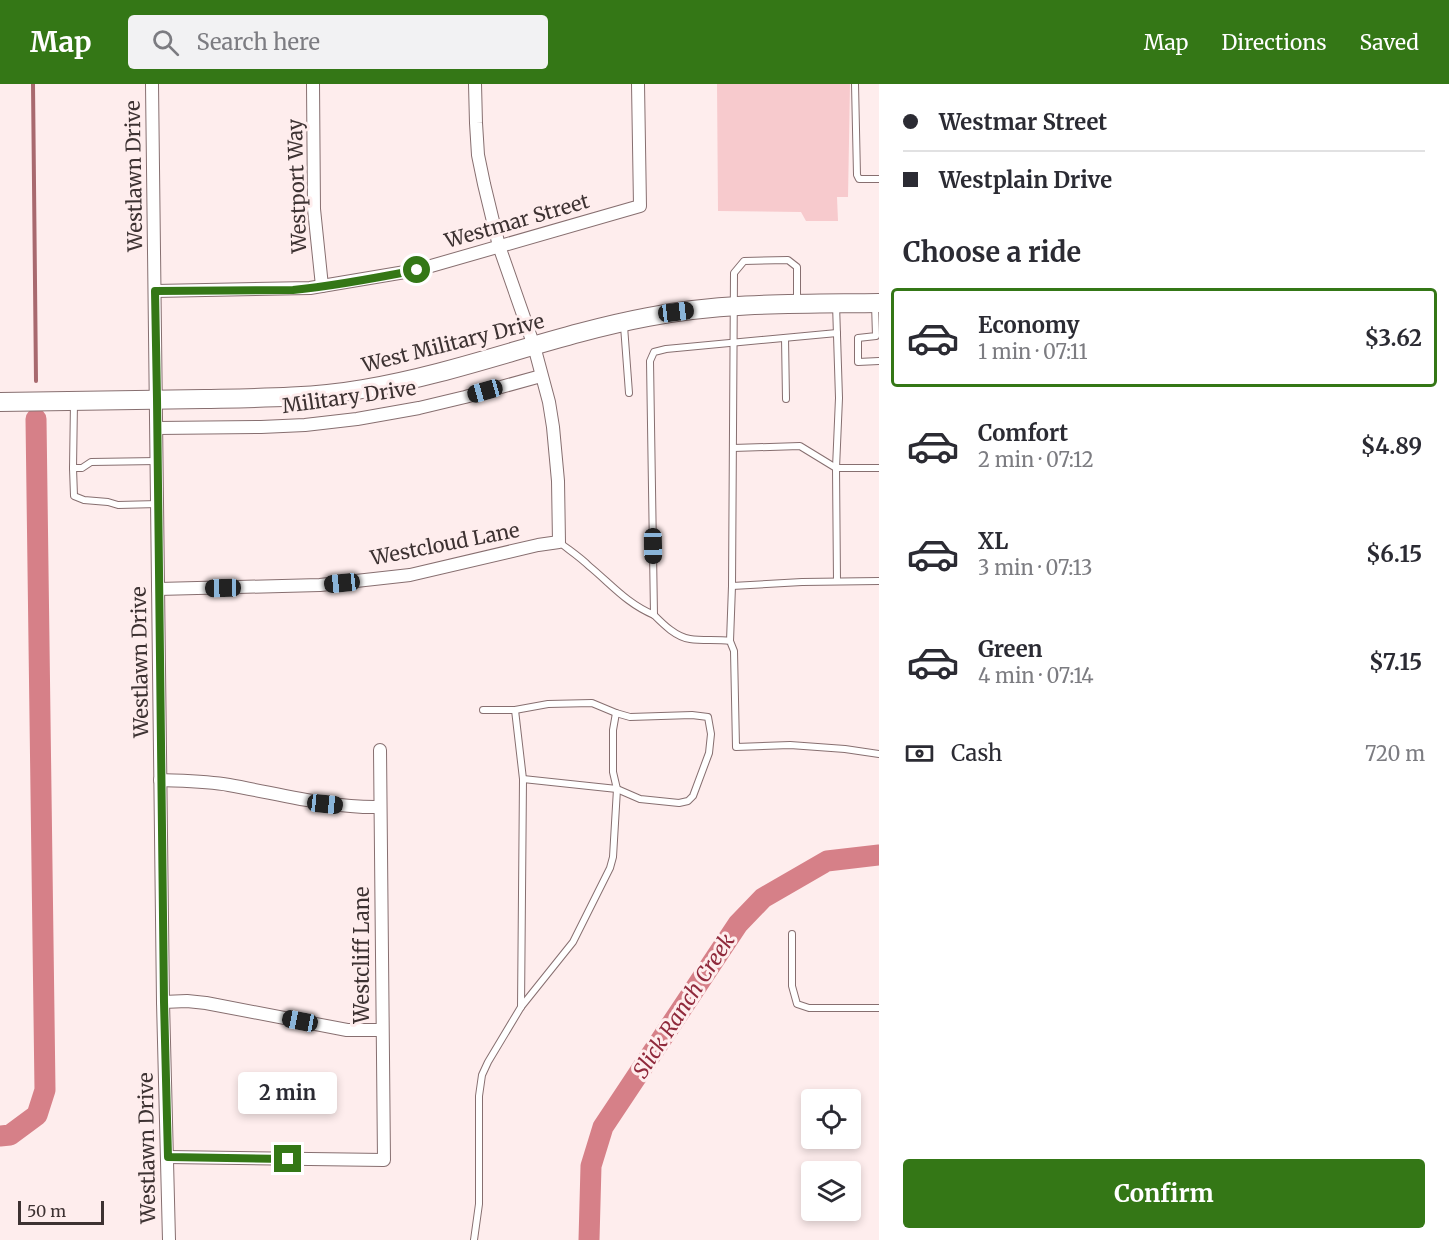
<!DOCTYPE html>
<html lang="en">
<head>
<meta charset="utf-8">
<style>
  body { margin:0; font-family:Merriweather,serif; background:#f2f2f3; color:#2b2b33; height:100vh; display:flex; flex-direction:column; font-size:22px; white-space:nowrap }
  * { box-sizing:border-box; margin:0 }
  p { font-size:20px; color:#7c7c81 }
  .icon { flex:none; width:33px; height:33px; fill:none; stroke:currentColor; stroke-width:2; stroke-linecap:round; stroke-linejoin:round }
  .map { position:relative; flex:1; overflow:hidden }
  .sheet { display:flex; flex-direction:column; background:#fff; width:570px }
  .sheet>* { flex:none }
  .banner { display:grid; align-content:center; height:132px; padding:0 24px; background:#fff }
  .controls { position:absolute; left:801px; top:1005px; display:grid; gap:12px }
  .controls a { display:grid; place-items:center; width:60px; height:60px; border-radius:6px; background:#fff; box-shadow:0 3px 9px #0003; font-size:30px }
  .scale { position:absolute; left:18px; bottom:15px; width:86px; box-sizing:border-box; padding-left:6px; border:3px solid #3d3232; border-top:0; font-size:16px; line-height:21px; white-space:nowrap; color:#3d3232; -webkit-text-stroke:4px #feeded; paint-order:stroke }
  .end { position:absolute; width:27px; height:27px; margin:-14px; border:8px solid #347716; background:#fff; box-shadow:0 0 0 3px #fff }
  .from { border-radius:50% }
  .bubble { position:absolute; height:42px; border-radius:6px; background:#fff; box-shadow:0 3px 9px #0003; font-size:20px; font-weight:700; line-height:42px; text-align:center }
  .car { position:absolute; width:18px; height:36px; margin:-18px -9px; border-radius:8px; box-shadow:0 0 4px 2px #0007; background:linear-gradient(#222 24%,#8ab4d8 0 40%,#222 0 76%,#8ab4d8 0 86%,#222 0) }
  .banner b { display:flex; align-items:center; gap:21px; height:57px; font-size:22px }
  .banner b+b { border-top:2px solid #e1e1e2 }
  .banner i { width:15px; height:15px; background:#2b2b33 }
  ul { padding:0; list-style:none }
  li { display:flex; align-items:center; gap:18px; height:99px; margin:0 12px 9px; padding:0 12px; border:3px solid transparent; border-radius:6px }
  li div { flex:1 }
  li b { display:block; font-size:22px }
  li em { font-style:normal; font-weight:700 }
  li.active { border-color:#347716 }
  li>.icon { width:54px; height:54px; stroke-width:1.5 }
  h2 { padding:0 24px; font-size:27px; line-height:72px }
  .pay { display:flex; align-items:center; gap:15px; height:66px; padding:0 24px; font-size:22px }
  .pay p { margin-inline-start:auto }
  .button { display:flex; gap:12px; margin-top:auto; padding:12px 24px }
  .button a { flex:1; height:69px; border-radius:6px; background:#347716; color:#fff; font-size:24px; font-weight:700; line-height:69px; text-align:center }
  header { display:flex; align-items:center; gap:36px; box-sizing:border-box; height:84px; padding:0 30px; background:#347716; color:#fff }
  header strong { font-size:28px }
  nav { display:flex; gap:33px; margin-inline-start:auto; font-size:21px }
  .search { width:420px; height:54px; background:#f2f2f3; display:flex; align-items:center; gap:15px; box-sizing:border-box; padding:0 21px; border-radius:6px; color:#7c7c81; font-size:22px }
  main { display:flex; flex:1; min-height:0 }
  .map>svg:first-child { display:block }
  .green { fill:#f7cacd }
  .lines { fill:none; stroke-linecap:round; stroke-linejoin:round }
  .stream { stroke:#a8696e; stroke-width:4 }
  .river { stroke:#d68088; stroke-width:21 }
  .service-casing { stroke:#876f70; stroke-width:8 }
  .minor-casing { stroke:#876f70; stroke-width:14 }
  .secondary-casing { stroke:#876f70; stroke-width:20 }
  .service { stroke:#fff; stroke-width:6 }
  .minor { stroke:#fff; stroke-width:12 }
  .secondary { stroke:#fff; stroke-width:18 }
  .route { stroke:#347716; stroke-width:8 }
  .labels { text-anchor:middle; stroke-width:6; stroke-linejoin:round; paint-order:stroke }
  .street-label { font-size:20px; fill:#3d3232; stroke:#feeded }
  .water-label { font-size:21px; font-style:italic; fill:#902a3c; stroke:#feeded }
</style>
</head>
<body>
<header>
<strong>Map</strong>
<div class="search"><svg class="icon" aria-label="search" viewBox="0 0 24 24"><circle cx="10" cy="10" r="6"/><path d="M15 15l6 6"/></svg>Search here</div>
<nav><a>Map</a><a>Directions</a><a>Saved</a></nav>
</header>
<main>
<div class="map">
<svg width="879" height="1156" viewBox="0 0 879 1156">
  <rect width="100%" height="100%" fill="#feeded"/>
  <!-- green -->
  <polygon class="green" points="717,0 850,0 848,113 837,113 838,137 806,137 801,128 718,127"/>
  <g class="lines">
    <!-- stream -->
    <polyline class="stream" points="33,0 36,297"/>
    <!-- river -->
    <g class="river">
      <polyline points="0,1052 10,1051 37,1031 45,1006 36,335"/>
      <polyline points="589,1156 591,1082 603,1043 738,840 763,814 827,777 879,771"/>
    </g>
    <!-- service casing -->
    <g class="service-casing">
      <g id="service">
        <polyline points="855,0 857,91 859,95 879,95"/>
        <polyline points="836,220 839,314 836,384 837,497"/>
        <polyline points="875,220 876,252 858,254 858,278 879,277"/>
        <polyline points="624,242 629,309"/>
        <path d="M837 249 666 265 654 268 650 277 654 531C664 541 676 553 690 555 703 557 717 555 730 557L734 567 736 663 790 661 845 665 879 670"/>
        <polyline points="785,254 786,315"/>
        <polyline points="74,318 73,384 82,384 91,378 157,377"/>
        <polyline points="733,364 800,362 836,384 879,384"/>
        <polyline points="73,384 74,412 84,416 108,418 118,421 158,420"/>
        <path d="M559 458C569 466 580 473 589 482 611 500 626 519 654 531"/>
        <polyline points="732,502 802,498 879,497"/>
        <polyline points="730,557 732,502 734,189 744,177 788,176 797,183 797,217"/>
        <polyline points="483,626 515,626 548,620 592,619 616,629 630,633 692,631 708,633 711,650 709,669 693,712 688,717 679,719 640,715 617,705 523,695"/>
        <polyline points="515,626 523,695 521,923"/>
        <polyline points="792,850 792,902 797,920 809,924 879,924"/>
        <polyline points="474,1156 479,1120 479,1012 482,991 488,978 521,923 573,858 610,784 613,773 617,705 613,688 613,646 616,629"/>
      </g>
    </g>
    <!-- minor casing -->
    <g class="minor-casing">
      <g id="minor">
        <polyline points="152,0 163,918 169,1156"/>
        <polyline points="313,0 314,125 322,202"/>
        <polyline points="155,207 310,204 417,186 640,122 638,0"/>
        <polyline points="157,344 261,343 305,341 357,335 419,324 465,313 541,292"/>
        <polyline points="158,505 320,501 410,491 538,461 559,458 558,397 553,343 549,318 534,262 499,162 484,100 478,71 476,39 475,0"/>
        <path d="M160 696C183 697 207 697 229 701 280 710 329 724 380 723"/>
        <polyline points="163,918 187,917 206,919 347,946 382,946"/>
        <polyline points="168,1073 384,1076 380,666"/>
      </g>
    </g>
    <!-- secondary casing -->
    <g class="secondary-casing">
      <path id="secondary" d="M0 318C68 317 136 316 204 315 257 314 311 314 363 305 460 289 552 251 648 233 724 218 802 220 879 219"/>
    </g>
    <!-- service -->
    <use href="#service" class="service"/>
    <!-- minor -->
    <use href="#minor" class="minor"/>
    <!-- secondary -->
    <use href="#secondary" class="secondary"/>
  </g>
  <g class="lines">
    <!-- route -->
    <path class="route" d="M288 1075 168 1073 164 918 157 315 155 207 293 206C335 202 376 194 417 186"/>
  </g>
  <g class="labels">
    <!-- street labels -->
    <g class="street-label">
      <text transform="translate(134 92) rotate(-91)" y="7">Westlawn Drive</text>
      <text transform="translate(297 102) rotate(-92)" y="7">Westport Way</text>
      <text transform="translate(517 137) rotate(-16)" y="7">Westmar Street</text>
      <text transform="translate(453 259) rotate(-14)" y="7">West Military Drive</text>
      <text transform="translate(349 313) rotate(-8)" y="7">Military Drive</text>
      <text transform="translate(445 460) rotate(-11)" y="7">Westcloud Lane</text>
      <text transform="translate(140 578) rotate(-91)" y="7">Westlawn Drive</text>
      <text transform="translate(362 871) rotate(-90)" y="7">Westcliff Lane</text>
      <text transform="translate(147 1064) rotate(-91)" y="7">Westlawn Drive</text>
    </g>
    <!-- water labels -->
    <g class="water-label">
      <text transform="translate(684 922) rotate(-57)" y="7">Slick Ranch Creek</text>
    </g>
  </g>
</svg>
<div class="controls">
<a><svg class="icon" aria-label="locate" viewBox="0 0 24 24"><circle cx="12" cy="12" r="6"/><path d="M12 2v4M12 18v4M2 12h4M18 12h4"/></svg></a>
<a><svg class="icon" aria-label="layers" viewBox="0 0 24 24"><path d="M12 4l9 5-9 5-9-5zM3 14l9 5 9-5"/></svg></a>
</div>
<div class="scale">50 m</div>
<i class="end from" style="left:417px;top:186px"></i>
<i class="end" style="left:288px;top:1075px"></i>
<div class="bubble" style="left:238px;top:988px;width:99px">2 min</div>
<i class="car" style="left:676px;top:228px;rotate:83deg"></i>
<i class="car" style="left:485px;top:307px;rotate:254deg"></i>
<i class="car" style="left:653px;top:462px;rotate:179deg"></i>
<i class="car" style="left:342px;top:499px;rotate:264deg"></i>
<i class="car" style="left:223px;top:504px;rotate:269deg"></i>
<i class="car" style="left:325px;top:720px;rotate:96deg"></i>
<i class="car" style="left:300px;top:937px;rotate:281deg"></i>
</div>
<section class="sheet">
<div class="banner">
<b><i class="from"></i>Westmar Street</b>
<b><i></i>Westplain Drive</b>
</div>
<h2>Choose a ride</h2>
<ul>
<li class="active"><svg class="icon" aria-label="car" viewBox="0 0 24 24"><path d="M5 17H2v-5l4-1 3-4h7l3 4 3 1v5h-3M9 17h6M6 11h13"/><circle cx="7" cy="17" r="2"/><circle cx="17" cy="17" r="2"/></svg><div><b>Economy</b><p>1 min · 07:11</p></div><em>$3.62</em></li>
<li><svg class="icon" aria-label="car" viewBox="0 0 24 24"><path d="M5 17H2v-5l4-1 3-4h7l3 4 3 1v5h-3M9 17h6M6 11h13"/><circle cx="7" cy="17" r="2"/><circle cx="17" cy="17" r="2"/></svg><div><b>Comfort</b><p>2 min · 07:12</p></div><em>$4.89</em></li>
<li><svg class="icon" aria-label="car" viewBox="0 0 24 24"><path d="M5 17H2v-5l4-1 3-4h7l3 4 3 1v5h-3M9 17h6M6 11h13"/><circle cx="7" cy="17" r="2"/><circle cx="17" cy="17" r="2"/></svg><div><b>XL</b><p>3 min · 07:13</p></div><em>$6.15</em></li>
<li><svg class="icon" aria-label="car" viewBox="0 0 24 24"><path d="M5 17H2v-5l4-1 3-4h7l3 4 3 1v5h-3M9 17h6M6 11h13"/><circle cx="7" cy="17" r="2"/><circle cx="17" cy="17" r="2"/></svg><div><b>Green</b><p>4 min · 07:14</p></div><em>$7.15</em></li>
</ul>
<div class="pay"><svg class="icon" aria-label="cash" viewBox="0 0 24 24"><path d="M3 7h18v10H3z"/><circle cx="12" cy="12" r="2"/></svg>Cash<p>720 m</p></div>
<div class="button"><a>Confirm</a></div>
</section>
</main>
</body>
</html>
